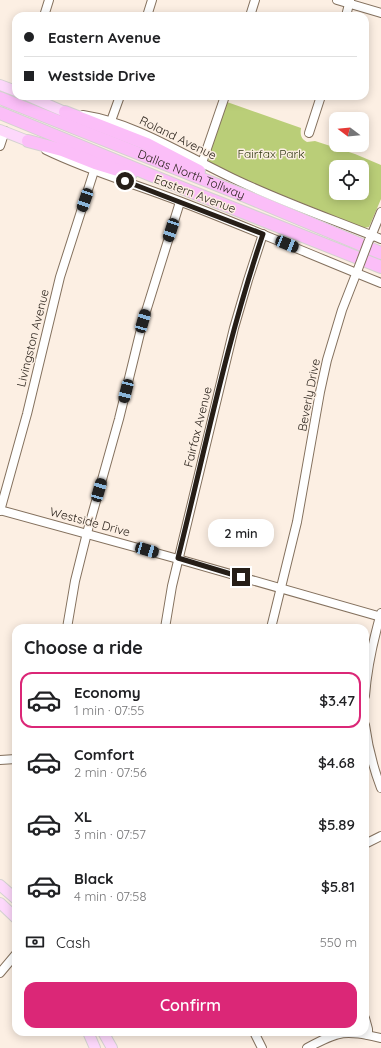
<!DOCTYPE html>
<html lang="en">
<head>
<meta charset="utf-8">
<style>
  body { margin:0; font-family:Quicksand,sans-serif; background:#f6f6f6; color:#202124; height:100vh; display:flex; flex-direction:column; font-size:15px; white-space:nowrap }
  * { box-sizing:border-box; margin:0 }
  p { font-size:13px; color:#757577 }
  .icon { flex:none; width:22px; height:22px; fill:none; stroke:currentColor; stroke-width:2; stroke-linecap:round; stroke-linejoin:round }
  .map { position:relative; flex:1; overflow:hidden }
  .drawer { position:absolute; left:12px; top:624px; width:357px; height:412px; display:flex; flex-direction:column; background:#fff; border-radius:12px; box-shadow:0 2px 10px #0003 }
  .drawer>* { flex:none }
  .banner { position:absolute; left:12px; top:12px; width:357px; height:88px; border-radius:12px; box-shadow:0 2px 10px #0003; display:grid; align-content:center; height:88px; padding:0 12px; background:#fff }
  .needle { width:26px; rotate:286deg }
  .buttons { position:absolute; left:329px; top:112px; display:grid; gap:8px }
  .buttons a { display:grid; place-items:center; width:40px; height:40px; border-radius:8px; background:#fff; box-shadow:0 2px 10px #0003; font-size:20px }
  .end { position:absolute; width:18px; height:18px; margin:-9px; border:5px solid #261e17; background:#fff; box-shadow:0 0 0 2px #fff }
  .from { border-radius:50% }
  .bubble { position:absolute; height:28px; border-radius:12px; background:#fff; box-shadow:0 2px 10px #0003; font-size:13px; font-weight:600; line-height:28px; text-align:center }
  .car { position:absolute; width:12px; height:24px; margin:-12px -6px; border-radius:5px; box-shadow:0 0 3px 1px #0007; background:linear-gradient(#222 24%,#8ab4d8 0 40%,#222 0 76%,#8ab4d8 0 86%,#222 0) }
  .banner b { display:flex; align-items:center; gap:14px; height:38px; font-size:15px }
  .banner b+b { border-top:1px solid #e0e0e0 }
  .banner i { width:10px; height:10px; background:#202124 }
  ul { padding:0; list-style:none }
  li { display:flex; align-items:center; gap:12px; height:56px; margin:0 8px 6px; padding:0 4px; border:2px solid transparent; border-radius:12px }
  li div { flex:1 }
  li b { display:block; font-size:15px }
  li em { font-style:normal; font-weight:600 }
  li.current { border-color:#db2777 }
  li>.icon { width:36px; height:36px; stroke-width:1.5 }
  h2 { padding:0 12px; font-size:18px; line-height:48px }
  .pay { display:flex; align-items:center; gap:10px; height:44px; padding:0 12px; font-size:15px }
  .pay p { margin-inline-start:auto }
  .cta { display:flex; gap:8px; margin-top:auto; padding:8px 12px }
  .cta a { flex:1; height:46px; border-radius:12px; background:#db2777; color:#fff; font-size:16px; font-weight:600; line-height:46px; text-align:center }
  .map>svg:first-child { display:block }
  .green { fill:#bace78; fill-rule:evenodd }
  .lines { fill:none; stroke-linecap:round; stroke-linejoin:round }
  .minor-casing { stroke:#84715e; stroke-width:10 }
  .major-casing { stroke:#d4d2d1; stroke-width:12 }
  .highway-casing { stroke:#d4d2d1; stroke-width:14 }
  .minor { stroke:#fff; stroke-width:8 }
  .major { stroke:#fdd8fb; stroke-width:10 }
  .highway { stroke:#fbbef8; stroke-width:12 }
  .minor-bridge-casing { stroke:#84715e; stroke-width:10; stroke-linecap:butt }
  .minor-bridge { stroke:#fff; stroke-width:8 }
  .route { stroke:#261e17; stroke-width:5 }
  .labels { text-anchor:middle; stroke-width:3; stroke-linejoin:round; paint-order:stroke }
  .street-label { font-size:12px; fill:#261e17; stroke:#fcefe3 }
  .park-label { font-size:12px; fill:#323a14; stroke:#fcefe3 }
</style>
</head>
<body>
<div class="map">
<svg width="381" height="1048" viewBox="0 0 381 1048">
  <rect width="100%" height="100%" fill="#fcefe3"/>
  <!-- green -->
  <path class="green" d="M227 102 301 128C300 135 301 139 307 142L315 141 355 154 381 165V199L369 227 364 228 264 188 213 165 209 162 208 158ZM336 167H362V193H336Z"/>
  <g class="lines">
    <!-- minor casing -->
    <g class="minor-casing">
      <g id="minor">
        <polyline points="337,0 381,13"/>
        <polyline points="44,16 49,0"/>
        <polyline points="147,16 152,0"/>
        <polyline points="250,16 255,0"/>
        <polyline points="346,16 350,0"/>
        <path d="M83 115C134 123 180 153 226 175 276 200 329 218 381 239"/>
        <polyline points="111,121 120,96"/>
        <polyline points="309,133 321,96"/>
        <polyline points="0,146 5,131"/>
        <path d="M46 150C89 171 135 184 179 201 247 227 314 256 381 283"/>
        <polyline points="202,163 225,96"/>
        <polyline points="370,239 381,212"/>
        <polyline points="0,510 178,559 381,617"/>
        <polyline points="0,511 27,414 60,277 94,171"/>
        <polyline points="67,628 75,581 87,533 119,419 143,321 180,202"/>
        <polyline points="165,628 172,586 234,328 248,280 263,234"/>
        <polyline points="271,628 297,522 320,392 327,360 342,310 358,269"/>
        <path d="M365 696C367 668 373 641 381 613"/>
        <path d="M365 725C368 747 373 767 381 788"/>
        <polyline points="0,760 16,759"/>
        <polyline points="365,844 381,836"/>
        <polyline points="0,973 16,954"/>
        <polyline points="365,1018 368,1029 368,1035"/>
        <polyline points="254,1032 262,1048"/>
        <path d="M307 1048C341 1030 344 1030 381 1038"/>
      </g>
    </g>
    <!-- major casing -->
    <g class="major-casing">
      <g id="major">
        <polyline points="0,85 16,91"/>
        <polyline points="28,96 65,112"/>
        <polyline points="0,130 28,141"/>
        <polyline points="0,885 16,899"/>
        <polyline points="0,903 16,918"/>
        <polyline points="88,1032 95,1048"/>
        <polyline points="103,1032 112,1048"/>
      </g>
    </g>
    <!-- highway casing -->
    <g class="highway-casing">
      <g id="highway">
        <path id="s1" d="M0 98 245 196 381 253"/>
        <polyline points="65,112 147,144 199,171"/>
        <polyline points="0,113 192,192 381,267"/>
        <polyline points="28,141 62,150 95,163 131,174"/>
      </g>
    </g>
    <!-- minor -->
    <use href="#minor" class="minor"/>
    <!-- major -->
    <use href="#major" class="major"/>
    <!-- highway -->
    <use href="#highway" class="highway"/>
    <!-- minor-bridge casing -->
    <g class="minor-bridge-casing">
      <polyline id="minor-bridge" points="358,269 369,240"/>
    </g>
    <!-- minor-bridge -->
    <use href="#minor-bridge" class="minor-bridge"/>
  </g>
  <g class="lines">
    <!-- route -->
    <path class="route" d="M125 181 263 234C227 340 205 450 178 558L241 577"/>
  </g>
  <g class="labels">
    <!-- street labels -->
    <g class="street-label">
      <text transform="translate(178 138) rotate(26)" y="4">Roland Avenue</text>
      <text dy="4" stroke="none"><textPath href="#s1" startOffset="206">Dallas North Tollway</textPath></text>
      <text transform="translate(195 194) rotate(21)" y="4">Eastern Avenue</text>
      <text transform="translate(33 338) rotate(-76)" y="4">Livingston Avenue</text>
      <text transform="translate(309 395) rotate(-79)" y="4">Beverly Drive</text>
      <text transform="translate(198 427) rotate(-76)" y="4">Fairfax Avenue</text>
      <text transform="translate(90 522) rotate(15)" y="4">Westside Drive</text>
    </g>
    <!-- park labels -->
    <g class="park-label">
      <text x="271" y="158">Fairfax Park</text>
    </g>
  </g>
</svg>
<div class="buttons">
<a><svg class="needle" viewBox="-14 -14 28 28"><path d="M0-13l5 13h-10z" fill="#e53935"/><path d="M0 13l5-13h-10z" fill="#757577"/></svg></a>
<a><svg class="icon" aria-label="locate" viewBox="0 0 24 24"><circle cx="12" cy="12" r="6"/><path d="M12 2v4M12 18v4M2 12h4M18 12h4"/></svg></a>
</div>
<i class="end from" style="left:125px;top:181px"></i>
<i class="end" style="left:241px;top:577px"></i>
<div class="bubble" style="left:208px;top:519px;width:66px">2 min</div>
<i class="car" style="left:85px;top:200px;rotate:199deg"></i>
<i class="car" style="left:171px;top:230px;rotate:198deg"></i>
<i class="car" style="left:287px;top:244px;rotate:112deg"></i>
<i class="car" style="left:143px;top:321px;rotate:16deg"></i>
<i class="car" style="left:126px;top:391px;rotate:194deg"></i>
<i class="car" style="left:99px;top:490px;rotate:16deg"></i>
<i class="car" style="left:147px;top:550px;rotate:106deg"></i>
<div class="banner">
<b><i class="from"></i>Eastern Avenue</b>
<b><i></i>Westside Drive</b>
</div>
<section class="drawer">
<h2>Choose a ride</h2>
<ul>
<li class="current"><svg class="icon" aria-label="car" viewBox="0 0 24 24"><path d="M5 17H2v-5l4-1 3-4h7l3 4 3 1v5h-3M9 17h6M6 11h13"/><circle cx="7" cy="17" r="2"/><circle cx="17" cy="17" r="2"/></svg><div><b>Economy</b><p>1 min · 07:55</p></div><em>$3.47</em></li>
<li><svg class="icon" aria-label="car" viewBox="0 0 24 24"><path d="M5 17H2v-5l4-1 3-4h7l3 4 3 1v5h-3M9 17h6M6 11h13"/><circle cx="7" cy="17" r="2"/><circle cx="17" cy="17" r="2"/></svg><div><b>Comfort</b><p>2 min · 07:56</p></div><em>$4.68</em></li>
<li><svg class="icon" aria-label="car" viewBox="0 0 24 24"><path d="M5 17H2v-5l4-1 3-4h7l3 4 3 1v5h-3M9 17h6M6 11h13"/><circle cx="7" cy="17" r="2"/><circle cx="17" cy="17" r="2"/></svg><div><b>XL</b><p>3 min · 07:57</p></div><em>$5.89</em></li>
<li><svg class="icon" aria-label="car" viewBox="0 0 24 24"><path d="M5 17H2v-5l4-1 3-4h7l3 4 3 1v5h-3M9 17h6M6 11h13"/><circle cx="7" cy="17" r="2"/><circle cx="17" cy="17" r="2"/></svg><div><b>Black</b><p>4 min · 07:58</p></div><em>$5.81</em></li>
</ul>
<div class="pay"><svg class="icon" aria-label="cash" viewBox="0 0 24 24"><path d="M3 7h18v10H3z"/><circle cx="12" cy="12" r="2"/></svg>Cash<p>550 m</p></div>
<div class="cta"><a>Confirm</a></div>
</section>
</div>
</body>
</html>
